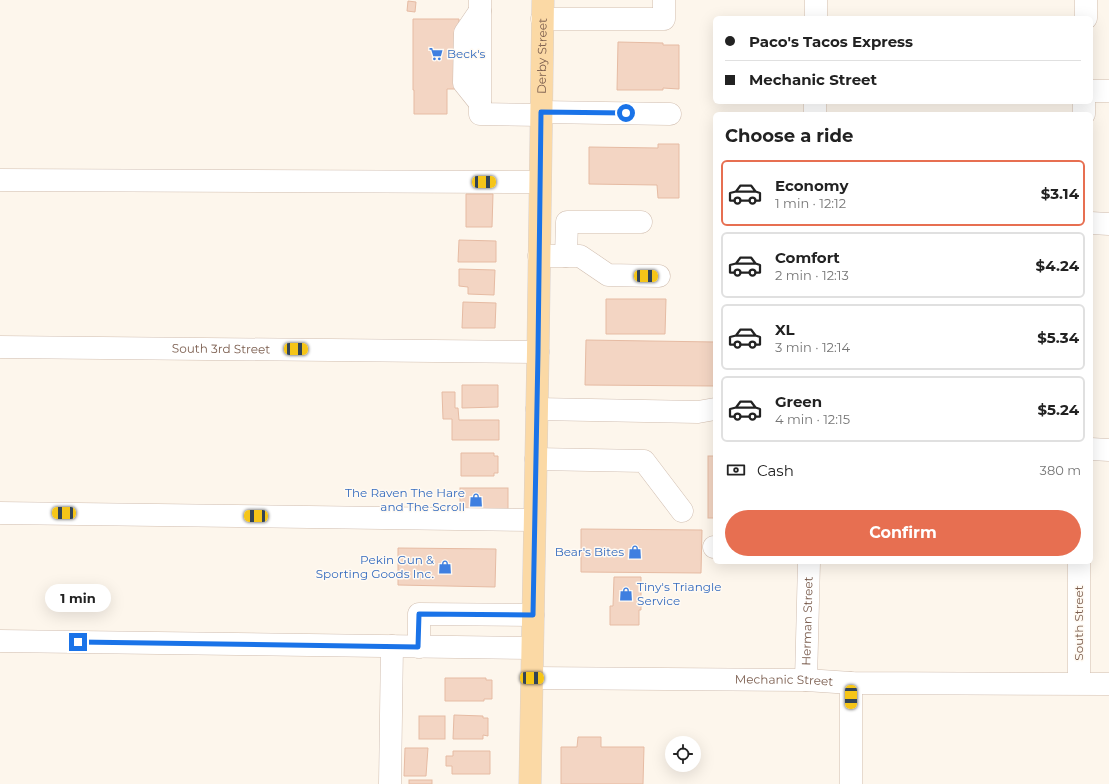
<!DOCTYPE html>
<html lang="en">
<head>
<meta charset="utf-8">
<style>
  body { margin:0; font-family:Montserrat,sans-serif; background:#f2f2f2; color:#222; height:100vh; display:flex; flex-direction:column; font-size:15px; white-space:nowrap }
  * { box-sizing:border-box; margin:0 }
  p { font-size:13px; color:#767676 }
  .icon { flex:none; width:22px; height:22px; fill:none; stroke:currentColor; stroke-width:2; stroke-linecap:round; stroke-linejoin:round }
  .map { position:relative; flex:1; overflow:hidden }
  .side { position:absolute; left:713px; top:112px; width:380px; height:452px; display:flex; flex-direction:column; background:#fff; border-radius:6px; box-shadow:0 4px 16px #0002 }
  .side>* { flex:none }
  .hud { position:absolute; left:713px; top:16px; width:380px; height:88px; border-radius:6px; box-shadow:0 4px 16px #0002; display:grid; align-content:center; height:88px; padding:0 12px; background:#fff }
  .tools { position:absolute; left:665px; top:736px; display:grid; gap:8px }
  .tools a { display:grid; place-items:center; width:36px; height:36px; border-radius:50%; background:#fff; box-shadow:0 4px 16px #0002; font-size:20px }
  .end { position:absolute; width:18px; height:18px; margin:-9px; border:5px solid #1a73e8; background:#fff; box-shadow:0 0 0 2px #fff }
  .from { border-radius:50% }
  .bubble { position:absolute; height:28px; border-radius:14px; background:#fff; box-shadow:0 4px 16px #0002; font-size:13px; font-weight:700; line-height:28px; text-align:center }
  .car { position:absolute; width:12px; height:24px; margin:-12px -6px; border-radius:5px; box-shadow:0 0 3px 1px #0007; background:linear-gradient(#f5c518 24%,#345 0 40%,#f5c518 0 76%,#345 0 86%,#f5c518 0) }
  .hud b { display:flex; align-items:center; gap:14px; height:38px; font-size:15px }
  .hud b+b { border-top:1px solid #e0e0e0 }
  .hud i { width:10px; height:10px; background:#222 }
  ul { padding:0; list-style:none }
  li { display:flex; align-items:center; gap:12px; height:66px; margin:0 8px 6px; padding:0 4px; border:2px solid #e0e0e0; border-radius:6px }
  li div { flex:1 }
  li b { display:block; font-size:15px }
  li em { font-style:normal; font-weight:700 }
  li.on { border-color:#e76f51 }
  li>.icon { width:36px; height:36px; stroke-width:1.5 }
  h2 { padding:0 12px; font-size:18px; line-height:48px }
  .pay { display:flex; align-items:center; gap:10px; height:44px; padding:0 12px; font-size:15px }
  .pay p { margin-inline-start:auto }
  .button { display:flex; gap:8px; margin-top:auto; padding:8px 12px }
  .button a { flex:1; height:46px; border-radius:24px; background:#e76f51; color:#fff; font-size:16px; font-weight:700; line-height:46px; text-align:center }
  .map>svg:first-child { display:block }
  .building { fill:#f3d5c3; stroke:#e6bba3 }
  .lines { fill:none; stroke-linecap:round; stroke-linejoin:round }
  .minor-casing { stroke:#d1beb0; stroke-width:23 }
  .major-casing { stroke:#dad1cd; stroke-width:23 }
  .minor { stroke:#fff; stroke-width:22 }
  .major { stroke:#fbd9a5; stroke-width:22 }
  .route { stroke:#1a73e8; stroke-width:5 }
  .labels { text-anchor:middle; stroke-width:3; stroke-linejoin:round; paint-order:stroke }
  .shop-label { font-size:12px; fill:#366cbe; stroke:#fffaf3; text-anchor:end }
  .street-label { font-size:12px; fill:#7a5c4d; stroke:#fffaf3 }
</style>
</head>
<body>
<div class="map">
<svg width="1109" height="784" viewBox="0 0 1109 784">
  <rect width="100%" height="100%" fill="#fdf6ec"/>
  <!-- building -->
  <g class="building">
    <polygon points="408,1 416,2 415,12 407,11"/>
    <polygon points="413,19 459,19 458,89 447,89 447,114 414,114 414,90 413,90"/>
    <polygon points="618,42 663,43 663,45 679,45 679,89 663,88 663,90 617,90"/>
    <polygon points="658,144 679,144 679,198 658,198 657,185 589,184 589,147 658,148"/>
    <polygon points="466,194 493,194 492,227 466,227"/>
    <polygon points="459,240 496,241 496,262 458,262"/>
    <polygon points="459,269 495,270 494,295 468,294 468,287 459,286"/>
    <polygon points="606,299 666,299 665,334 606,334"/>
    <polygon points="463,302 496,303 495,328 462,328"/>
    <polygon points="586,340 715,342 715,386 585,385"/>
    <polygon points="462,385 498,385 498,407 462,408"/>
    <polygon points="442,392 455,392 455,408 458,408 459,420 499,420 499,440 452,440 452,419 443,419"/>
    <polygon points="461,453 494,453 494,456 498,456 498,473 494,473 494,476 461,476"/>
    <rect x="708" y="456" width="7" height="62"/>
    <rect x="460" y="488" width="48" height="23"/>
    <polygon points="581,529 702,530 701,573 581,572"/>
    <polygon points="398,548 496,549 495,587 398,585"/>
    <polygon points="614,577 641,577 641,610 639,610 639,625 610,625 610,606 613,606"/>
    <polygon points="445,678 486,678 486,680 492,680 492,699 484,699 484,701 445,701"/>
    <polygon points="454,715 483,716 483,718 488,718 488,736 483,735 483,739 453,739"/>
    <rect x="419" y="716" width="26" height="23"/>
    <polygon points="578,737 601,737 601,747 644,747 643,784 561,784 561,747 577,747"/>
    <polygon points="405,748 428,748 426,776 404,776"/>
    <polygon points="453,751 490,751 490,774 452,774 452,766 446,766 446,756 453,756"/>
    <rect x="409" y="780" width="23" height="4"/>
  </g>
  <g class="lines">
    <!-- minor casing -->
    <g class="minor-casing">
      <g id="minor">
        <polyline points="480,0 480,114 541,115"/>
        <polyline points="816,18 816,0"/>
        <polyline points="1086,18 1086,0"/>
        <polyline points="542,19 664,19 664,0"/>
        <polyline points="1091,91 1109,91"/>
        <polyline points="480,103 464,83 465,33 480,11"/>
        <polyline points="541,112 670,114"/>
        <polyline points="815,114 815,102"/>
        <polyline points="1084,114 1084,102"/>
        <polyline points="0,180 540,182"/>
        <polyline points="1091,223 1109,224"/>
        <polyline points="539,256 580,256 608,275 659,276"/>
        <polyline points="566,256 567,222 641,222"/>
        <path id="s1" d="M0 347 538 352"/>
        <polyline points="537,409 698,412 715,409"/>
        <polyline points="1091,449 1109,450"/>
        <polyline points="536,459 644,461 682,511"/>
        <polyline points="0,513 534,520"/>
        <polyline points="714,547 715,547"/>
        <polyline points="0,641 532,648"/>
        <polyline points="419,647 419,614 533,615"/>
        <path id="s2" d="M532 678 806 680 851 683 1109 684"/>
        <path id="s3" d="M806 680 809 562"/>
        <polyline points="1079,683 1079,562"/>
        <polyline points="390,784 392,646"/>
        <polyline points="851,784 851,683"/>
      </g>
    </g>
    <!-- major casing -->
    <g class="major-casing">
      <g id="major">
        <path id="s4" d="M530 784 538 352 543 0"/>
      </g>
    </g>
    <!-- minor -->
    <use href="#minor" class="minor"/>
    <!-- major -->
    <use href="#major" class="major"/>
  </g>
  <g class="lines">
    <!-- route -->
    <polyline class="route" points="78,642 418,647 419,614 533,615 538,352 541,112 626,113"/>
  </g>
  <!-- icons -->
  <defs>
    <g id="supermarket-bare" transform="scale(1.08)"><path d="M-6-5.5h2.5l.6 2H6L4.5 2H-2.5L-4.4-4H-6ZM-1.5 3.2a1.3 1.3 0 1 0 .1 0ZM3 3.2a1.3 1.3 0 1 0 .1 0Z" fill="#3f7fe0" stroke="#fffaf3" stroke-width="2.5" paint-order="stroke"/></g>
    <g id="shop-bare" transform="scale(1.08)"><path d="M-5-2.5h2.3a2.7 3.5 0 0 1 5.4 0H5L5.5 6h-11ZM-1.5-2.5h3a1.5 2.3 0 0 0-3 0Z" fill="#3f7fe0" stroke="#fffaf3" stroke-width="2.5" paint-order="stroke"/></g>
  </defs>
  <g fill-rule="evenodd">
    <use href="#supermarket-bare" x="436" y="54"/>
    <use href="#shop-bare" x="476" y="500"/>
    <use href="#shop-bare" x="635" y="552"/>
    <use href="#shop-bare" x="445" y="567"/>
    <use href="#shop-bare" x="626" y="594"/>
  </g>
  <g class="labels">
    <!-- shop labels -->
    <g class="shop-label">
      <text x="447" y="58" text-anchor="start">Beck's</text>
      <text x="465" y="497">The Raven The Hare<tspan x="465" dy="14">and The Scroll</tspan></text>
      <text x="624" y="556">Bear's Bites</text>
      <text x="434" y="564">Pekin Gun &amp;<tspan x="434" dy="14">Sporting Goods Inc.</tspan></text>
      <text x="637" y="591" text-anchor="start">Tiny's Triangle<tspan x="637" dy="14">Service</tspan></text>
    </g>
    <!-- street labels -->
    <g class="street-label">
      <text dy="4" stroke="none"><textPath href="#s4" startOffset="728">Derby Street</textPath></text>
      <text dy="4" stroke="none"><textPath href="#s1" startOffset="221">South 3rd Street</textPath></text>
      <text dy="4" stroke="none"><textPath href="#s3" startOffset="59">Herman Street</textPath></text>
      <text transform="translate(1079 623) rotate(-90)" y="4">South Street</text>
      <text dy="4" stroke="none"><textPath href="#s2" startOffset="252">Mechanic Street</textPath></text>
    </g>
  </g>
</svg>
<div class="tools">
<a><svg class="icon" aria-label="locate" viewBox="0 0 24 24"><circle cx="12" cy="12" r="6"/><path d="M12 2v4M12 18v4M2 12h4M18 12h4"/></svg></a>
</div>
<i class="end from" style="left:626px;top:113px"></i>
<i class="end" style="left:78px;top:642px"></i>
<div class="bubble" style="left:45px;top:584px;width:66px">1 min</div>
<i class="car" style="left:484px;top:182px;rotate:90deg"></i>
<i class="car" style="left:646px;top:276px;rotate:91deg"></i>
<i class="car" style="left:296px;top:349px;rotate:91deg"></i>
<i class="car" style="left:64px;top:513px;rotate:271deg"></i>
<i class="car" style="left:256px;top:516px;rotate:271deg"></i>
<i class="car" style="left:532px;top:678px;rotate:91deg"></i>
<i class="car" style="left:851px;top:697px;rotate:180deg"></i>
<div class="hud">
<b><i class="from"></i>Paco's Tacos Express</b>
<b><i></i>Mechanic Street</b>
</div>
<section class="side">
<h2>Choose a ride</h2>
<ul>
<li class="on"><svg class="icon" aria-label="car" viewBox="0 0 24 24"><path d="M5 17H2v-5l4-1 3-4h7l3 4 3 1v5h-3M9 17h6M6 11h13"/><circle cx="7" cy="17" r="2"/><circle cx="17" cy="17" r="2"/></svg><div><b>Economy</b><p>1 min · 12:12</p></div><em>$3.14</em></li>
<li><svg class="icon" aria-label="car" viewBox="0 0 24 24"><path d="M5 17H2v-5l4-1 3-4h7l3 4 3 1v5h-3M9 17h6M6 11h13"/><circle cx="7" cy="17" r="2"/><circle cx="17" cy="17" r="2"/></svg><div><b>Comfort</b><p>2 min · 12:13</p></div><em>$4.24</em></li>
<li><svg class="icon" aria-label="car" viewBox="0 0 24 24"><path d="M5 17H2v-5l4-1 3-4h7l3 4 3 1v5h-3M9 17h6M6 11h13"/><circle cx="7" cy="17" r="2"/><circle cx="17" cy="17" r="2"/></svg><div><b>XL</b><p>3 min · 12:14</p></div><em>$5.34</em></li>
<li><svg class="icon" aria-label="car" viewBox="0 0 24 24"><path d="M5 17H2v-5l4-1 3-4h7l3 4 3 1v5h-3M9 17h6M6 11h13"/><circle cx="7" cy="17" r="2"/><circle cx="17" cy="17" r="2"/></svg><div><b>Green</b><p>4 min · 12:15</p></div><em>$5.24</em></li>
</ul>
<div class="pay"><svg class="icon" aria-label="cash" viewBox="0 0 24 24"><path d="M3 7h18v10H3z"/><circle cx="12" cy="12" r="2"/></svg>Cash<p>380 m</p></div>
<div class="button"><a>Confirm</a></div>
</section>
</div>
</body>
</html>
